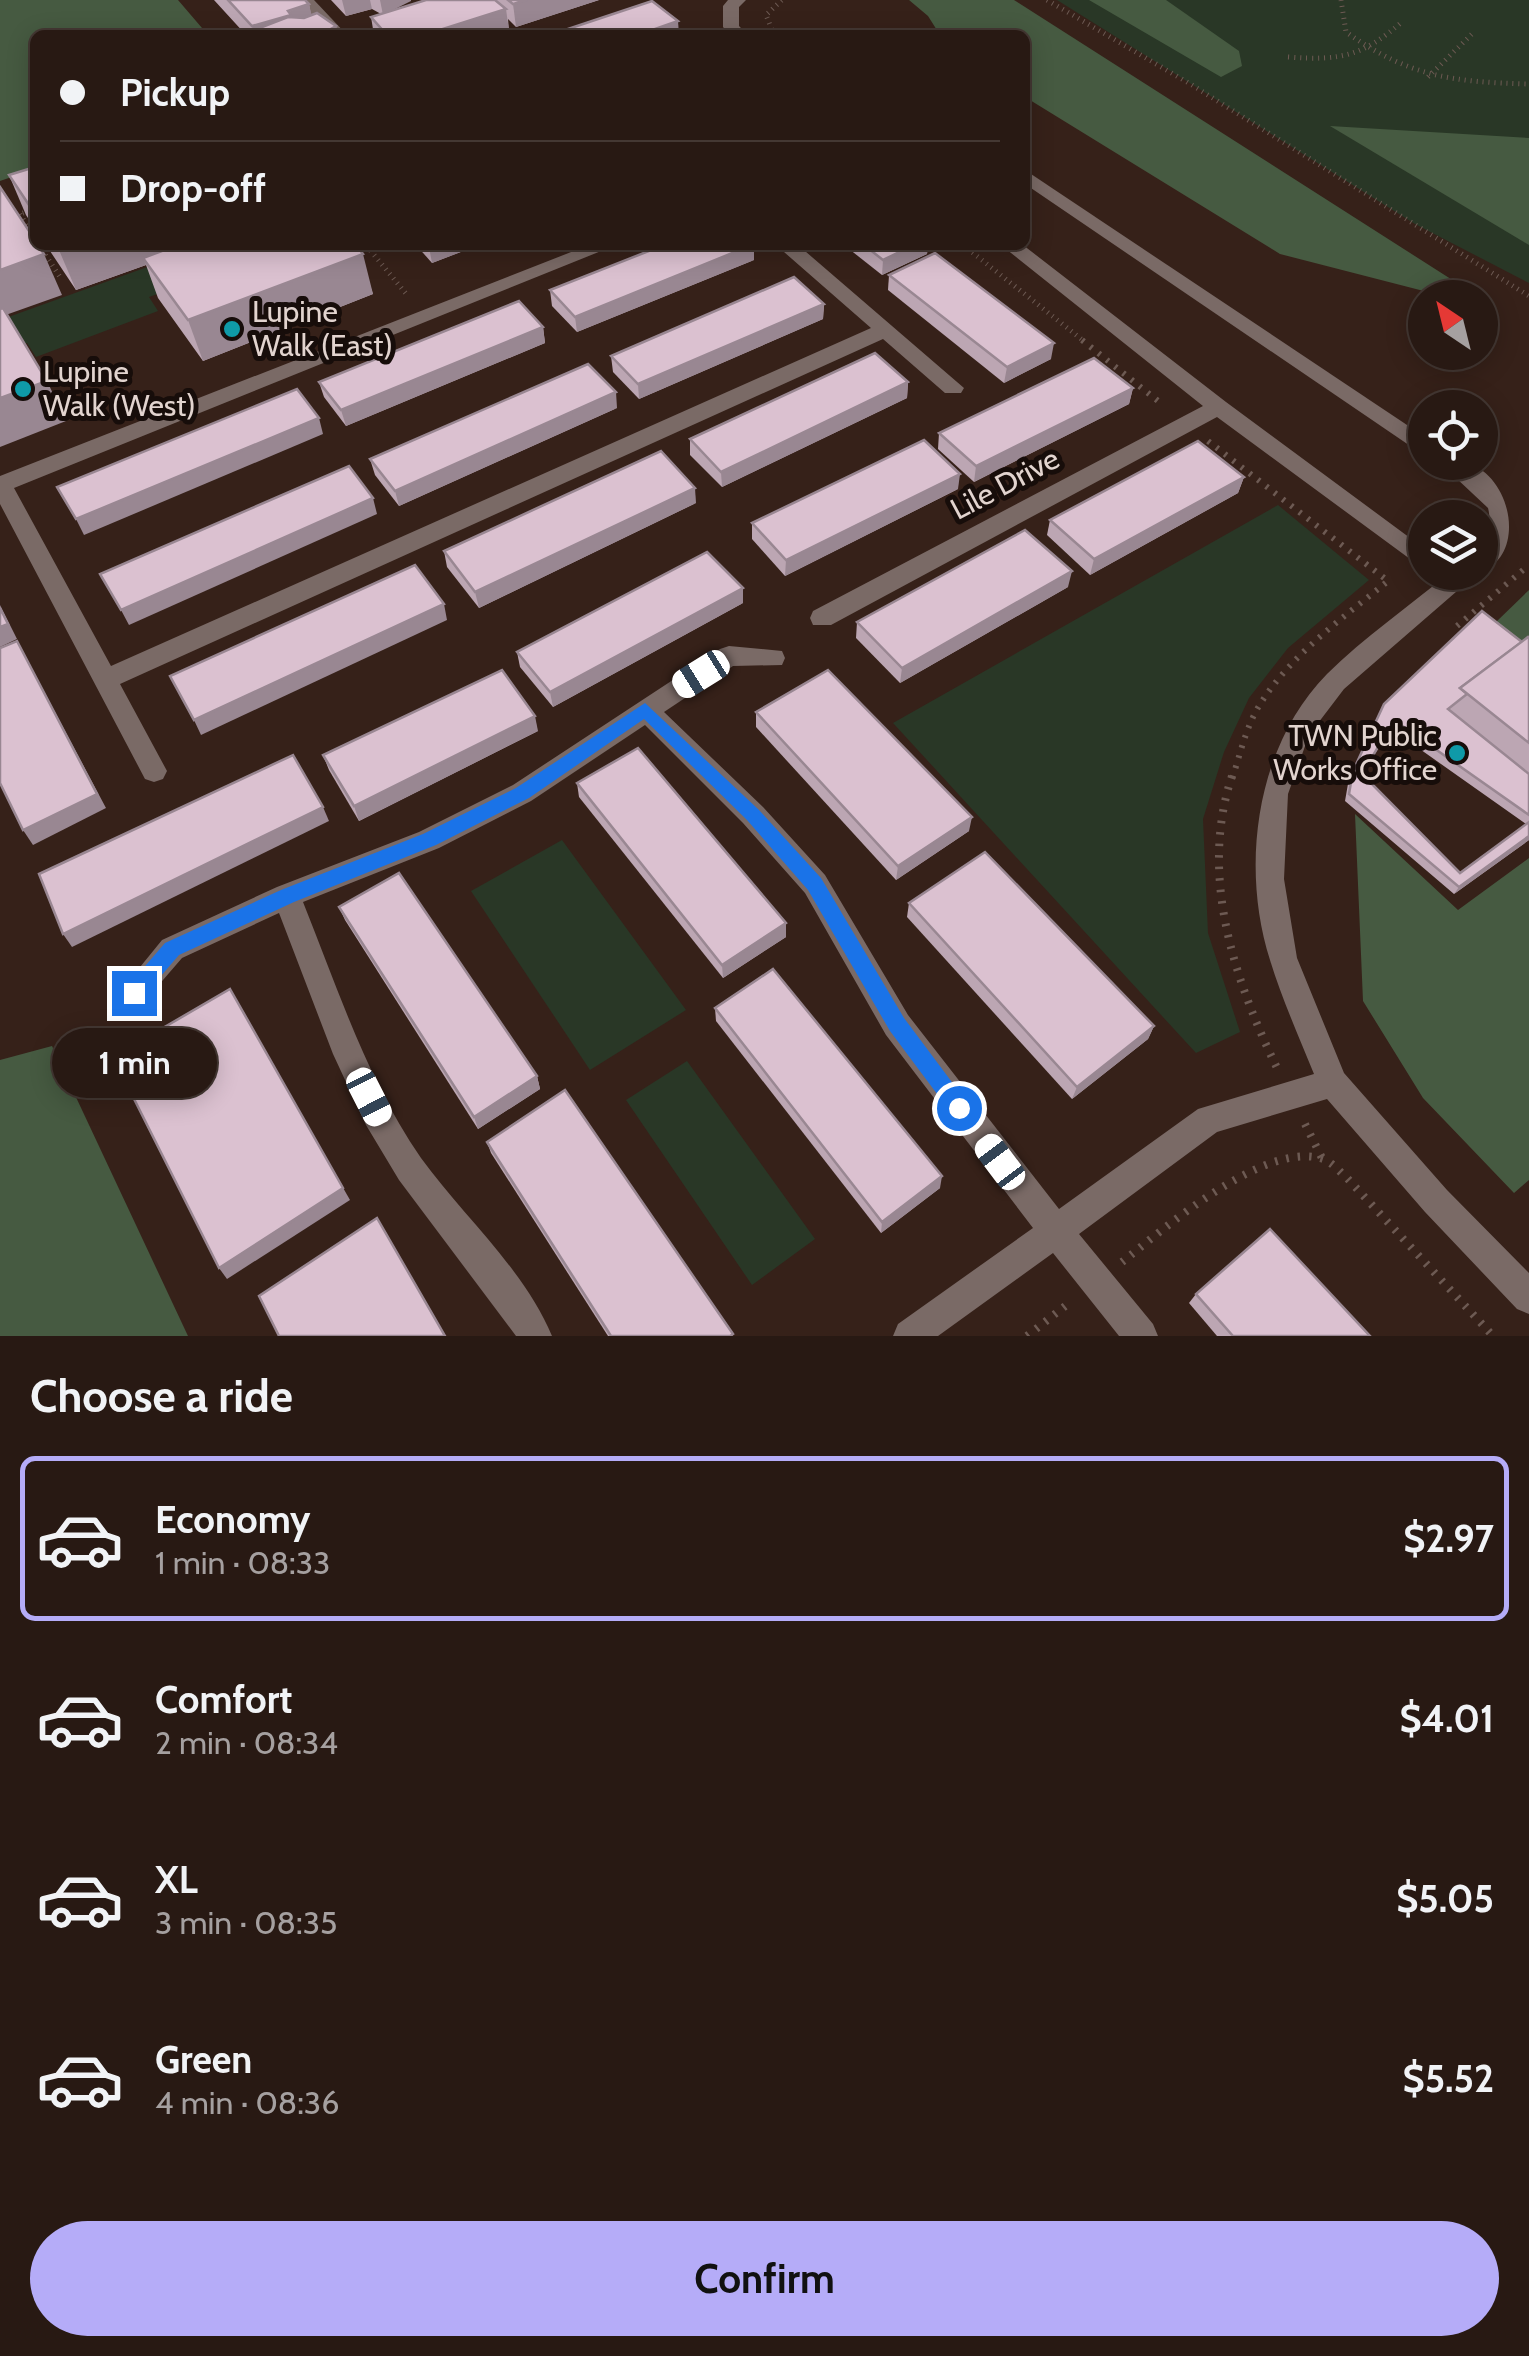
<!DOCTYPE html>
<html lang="en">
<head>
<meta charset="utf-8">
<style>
  body { margin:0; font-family:Cabin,sans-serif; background:#30221c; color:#f1f3f6; height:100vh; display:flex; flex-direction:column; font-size:38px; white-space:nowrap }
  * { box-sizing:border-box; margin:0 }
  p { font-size:32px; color:#a5a0a0 }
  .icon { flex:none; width:55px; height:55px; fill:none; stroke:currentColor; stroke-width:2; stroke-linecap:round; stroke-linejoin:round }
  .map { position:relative; height:1336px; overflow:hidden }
  .details { display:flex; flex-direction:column; background:#281913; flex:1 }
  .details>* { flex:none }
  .hud { position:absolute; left:30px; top:30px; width:1000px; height:220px; border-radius:15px; box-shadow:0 5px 25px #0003,0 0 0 2px #443833; display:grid; align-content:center; height:220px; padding:0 30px; background:#281913 }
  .needle { width:65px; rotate:325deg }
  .fabs { position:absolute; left:1408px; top:280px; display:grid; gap:20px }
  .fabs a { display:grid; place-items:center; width:90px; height:90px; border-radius:50%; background:#281913; box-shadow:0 5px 25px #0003,0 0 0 2px #443833; font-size:50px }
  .end { position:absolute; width:45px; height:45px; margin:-22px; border:12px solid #1a73e8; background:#fff; box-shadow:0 0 0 5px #fff }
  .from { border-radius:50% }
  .bubble { position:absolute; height:70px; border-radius:35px; background:#281913; box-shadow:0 5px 25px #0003,0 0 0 2px #443833; font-size:32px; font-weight:700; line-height:70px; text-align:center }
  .car { position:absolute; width:30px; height:60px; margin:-30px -15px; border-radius:12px; box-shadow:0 0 8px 2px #0007; background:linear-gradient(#fff 24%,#345 0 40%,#fff 0 76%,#345 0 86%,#fff 0) }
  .hud b { display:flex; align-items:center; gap:35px; height:95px; font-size:38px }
  .hud b+b { border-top:2px solid #443833 }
  .hud i { width:25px; height:25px; background:#f1f3f6 }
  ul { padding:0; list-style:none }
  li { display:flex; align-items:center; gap:30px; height:165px; margin:0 20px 15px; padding:0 10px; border:5px solid transparent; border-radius:15px }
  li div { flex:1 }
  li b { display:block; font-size:38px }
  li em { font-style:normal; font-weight:700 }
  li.active { border-color:#b5acf8 }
  li>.icon { width:90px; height:90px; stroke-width:1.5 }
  h2 { padding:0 30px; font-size:45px; line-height:120px }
  .cta { display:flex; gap:20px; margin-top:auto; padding:20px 30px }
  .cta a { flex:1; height:115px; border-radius:60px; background:#b5acf8; color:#111; font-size:40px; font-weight:700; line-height:115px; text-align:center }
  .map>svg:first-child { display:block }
  .green { fill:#293726 }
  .forest { fill:#465a41 }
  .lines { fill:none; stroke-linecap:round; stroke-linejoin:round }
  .path-far2 { stroke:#6d5a53; stroke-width:5; stroke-dasharray:1 5; stroke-linecap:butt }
  .path-far1 { stroke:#6d5a53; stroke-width:6; stroke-dasharray:2.5 8; stroke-linecap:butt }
  .path { stroke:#6d5a53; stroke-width:8; stroke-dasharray:2.5 9; stroke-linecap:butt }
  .minor { fill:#7a6a66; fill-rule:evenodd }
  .wall { fill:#bca6b3; fill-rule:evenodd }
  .shaded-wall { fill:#998792 }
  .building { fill:#dbc1d0; stroke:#998792; stroke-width:2.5 }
  .route { fill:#1a73e8 }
  .culture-dot { fill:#0f9aa8; stroke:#170d0a; stroke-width:4 }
  .labels { text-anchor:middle; stroke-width:10; stroke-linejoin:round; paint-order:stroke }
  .poi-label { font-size:30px; fill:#e2d4cf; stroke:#170d0a; text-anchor:start }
  .street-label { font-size:30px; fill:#e2d4cf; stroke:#170d0a }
</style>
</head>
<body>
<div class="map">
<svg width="1529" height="1336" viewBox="0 0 1529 1336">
  <rect width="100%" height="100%" fill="#362119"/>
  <!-- green -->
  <g class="green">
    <polygon points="1057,0 1529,0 1529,283 1415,224"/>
    <polygon points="175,257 193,281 149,297 158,311 36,357 27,343 0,353 0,320"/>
    <polygon points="1278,505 1369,580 1288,648 1249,698 1224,752 1203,819 1208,933 1240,1032 1196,1053 893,723"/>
    <polygon points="562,840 686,1010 590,1070 471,891"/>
    <polygon points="687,1061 815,1239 752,1285 626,1100"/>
  </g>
  <!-- forest -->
  <g class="forest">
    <polygon points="0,0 178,0 208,35 35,35 35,169 0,181"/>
    <polygon points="909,0 1014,0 1479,297 1447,297 1280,254 1025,97 1025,35 940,35 928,16"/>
    <polygon points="1089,0 1166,0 1239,51 1242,66 1221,77"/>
    <polygon points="1330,126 1529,138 1529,245"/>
    <polygon points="1529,590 1529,650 1495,623"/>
    <polygon points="1355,814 1458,910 1529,858 1529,1180 1514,1193 1423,1098 1363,1001"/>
    <polygon points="52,1046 188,1336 0,1336 0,1060"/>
  </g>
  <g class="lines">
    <!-- path-far2 -->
    <g class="path-far2">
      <polyline points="1047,0 1192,85 1529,296"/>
      <path d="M1341 0 1346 32C1409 77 1453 82 1529 84"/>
      <polyline points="774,35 766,15 782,0"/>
      <path d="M1288 57C1341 61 1363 56 1403 21"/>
      <polyline points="1428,77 1474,32"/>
      <polyline points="20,214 35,239"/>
      <polyline points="0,221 35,209"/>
      <polyline points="39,245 62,280"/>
      <polyline points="372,245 370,250 408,296"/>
      <polyline points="963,245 1085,342"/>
    </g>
    <!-- path-far1 -->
    <g class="path-far1">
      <polyline points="1082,340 1163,405"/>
      <path d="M1208 441 1388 581C1343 618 1290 655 1259 706 1246 727 1240 755 1232 779"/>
      <polyline points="1457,626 1529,565"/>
    </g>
    <!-- path -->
    <g class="path">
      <path d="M1232 776C1199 875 1234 979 1277 1068"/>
      <polyline points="1305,1124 1322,1158"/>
      <path d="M1122 1262C1165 1228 1265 1140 1323 1159 1332 1162 1340 1172 1347 1178L1493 1336"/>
      <polyline points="1027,1336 1069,1303"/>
    </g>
    <!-- minor -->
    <g class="minor">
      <polygon points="297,0 314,0 347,35 330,35"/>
      <polygon points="728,0 746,0 739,7 739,26 748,35 730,35 723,27 723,6"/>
      <polygon points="405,18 411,20 411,26 383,35 357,35"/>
      <polygon points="1025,170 1425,437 1425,456 1025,184"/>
      <polygon points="589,245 616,245 14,488 111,666 871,328 776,245 798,245 964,388 961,393 945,393 883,339 120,684 167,771 163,779 154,782 145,779 0,504 0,476"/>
      <polygon points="1001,245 1023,245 1226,402 1425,549 1425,570 1217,417 831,625 813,625 810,618 813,611 1203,406"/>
      <path d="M1439 462C1447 462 1456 461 1463 462 1511 471 1529 555 1480 572 1480 548 1494 531 1488 508Z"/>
      <path d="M1450 572H1479L1344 689 1309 735 1288 794 1284 879 1297 958 1344 1073 1447 1190 1529 1273V1314L1517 1309 1425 1212 1327 1099 1217 1132 1079 1234 1153 1324 1158 1336H1119L1053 1253 938 1336H893L898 1324 1033 1228 886 1035 805 893 743 823 645 725 531 801 439 848 303 902C338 989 367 1080 421 1158 463 1216 524 1269 552 1336H516L399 1180 366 1125 333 1054 279 913 182 958 144 1002 134 1006 124 1002 119 993 162 940 277 887 419 832 513 785 720 649 729 646 782 651 785 658 782 665 733 666 664 712 763 807 825 875 908 1015 1059 1209 1198 1109 1314 1074C1299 1037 1282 999 1270 960 1240 866 1256 746 1327 674 1364 637 1410 606 1450 572Z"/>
    </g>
  </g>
  <!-- wall -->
  <g class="wall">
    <polygon points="214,0 305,0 309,4 311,15 336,26 338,35 246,35"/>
    <polygon points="331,0 411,0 390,11 426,0 599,0 516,27 508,19 509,31 496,35 374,35 371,17 381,14 372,9 346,16"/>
    <polygon points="35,167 35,229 26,215 9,175"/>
    <polygon points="46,245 356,245 373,294 203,361 158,298 146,265 76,290"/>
    <polygon points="416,245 479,245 432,263"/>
    <polygon points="844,245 928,245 927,254 882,275"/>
    <polygon points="754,260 577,332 552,306 550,290"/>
    <polygon points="889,275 1051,359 1004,383 888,290"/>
    <polygon points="824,304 823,319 639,399 613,372 611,356"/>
    <polygon points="543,327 545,343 346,426 324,397 319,382"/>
    <polygon points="908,382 907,398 722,487 690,455 690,439"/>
    <polygon points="1133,388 1129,404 974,482 938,449 939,433"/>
    <polygon points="617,408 399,506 375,475 370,459"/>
    <polygon points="1244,477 1238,493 1090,575 1047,535 1050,520"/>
    <polygon points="958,489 785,576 752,539 752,523"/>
    <polygon points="696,503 479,608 447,567 444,551"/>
    <polygon points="1068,587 900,683 856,638 857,622"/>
    <polygon points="743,603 553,707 520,667 517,652"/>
    <path d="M1529 638V840L1454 894 1345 801 1349 778 1384 704ZM1390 728 1526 824 1460 873 1363 774Z"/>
    <polygon points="756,712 969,831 896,880 756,727"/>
    <polygon points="538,731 359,821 329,770 323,755"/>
    <polygon points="577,783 786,937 723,978 579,797"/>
    <polygon points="909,903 1154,1026 1148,1039 1072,1099 907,917"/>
    <polygon points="339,907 537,1076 540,1089 478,1129 345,920"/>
    <polygon points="715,1008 940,1188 881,1233 716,1021"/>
    <polygon points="487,1142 733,1336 608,1336 491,1153"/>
    <polygon points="1196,1294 1370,1336 1217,1336 1189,1303"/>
  </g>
  <!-- shaded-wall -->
  <g class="shaded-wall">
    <polygon points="342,0 370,0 372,9 346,16"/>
    <polygon points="380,0 411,0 411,1 383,15"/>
    <polygon points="527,0 599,0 516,27 513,4"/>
    <polygon points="309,4 314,26 253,32 252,26"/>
    <polygon points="506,9 509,31 496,35 424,35"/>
    <polygon points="678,21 679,35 638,35"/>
    <polygon points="336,26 338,35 320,35"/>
    <polygon points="73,245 176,245 143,258 146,265 76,290 59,250"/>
    <polygon points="435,245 479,245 432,263 429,247"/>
    <polygon points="752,245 754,245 754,260 577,332 575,317"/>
    <polygon points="914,245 928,245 927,254 882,275 883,260"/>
    <polygon points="44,254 62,295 0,317 0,270"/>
    <polygon points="363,254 373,294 203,361 188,320"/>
    <polygon points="824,304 823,319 639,399 638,384"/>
    <polygon points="543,327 545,343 346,426 341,410"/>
    <polygon points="1054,343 1051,359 1004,383 1007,367"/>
    <polygon points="47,381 66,421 0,447 0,398"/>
    <polygon points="908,382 907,398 722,487 721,472"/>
    <polygon points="1133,388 1129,404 974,482 976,466"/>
    <polygon points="616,392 617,408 399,506 395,491"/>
    <polygon points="319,418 323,434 84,535 76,519"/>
    <polygon points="960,474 958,489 785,576 786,560"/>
    <polygon points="1244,477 1238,493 1090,575 1094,559"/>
    <polygon points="695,488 696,503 479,608 475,592"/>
    <polygon points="373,498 377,514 129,625 121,610"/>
    <polygon points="1072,571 1068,587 900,683 902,668"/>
    <polygon points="743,588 743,603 553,707 550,692"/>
    <polygon points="444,604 447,620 201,735 194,720"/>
    <polygon points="0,605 17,639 0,647"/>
    <polygon points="17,641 106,808 33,845 23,830"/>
    <polygon points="535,716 538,731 359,821 354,806"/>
    <polygon points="323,807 329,821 72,947 63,934"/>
    <polygon points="972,817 969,831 896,880 898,866"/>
    <polygon points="1529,836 1529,840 1454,894 1459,887"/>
    <polygon points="786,923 786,937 723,978 722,965"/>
    <polygon points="230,989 350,1200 227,1279 219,1268"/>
    <polygon points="1154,1026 1148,1039 1072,1099 1077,1087"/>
    <polygon points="537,1076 540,1089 478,1129 474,1117"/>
    <polygon points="942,1176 940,1188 881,1233 882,1222"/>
  </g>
  <!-- building -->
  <g class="building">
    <polygon points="228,0 305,0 309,4 288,11 291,15 252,26"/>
    <polygon points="426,0 495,0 506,9 424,35 387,35 371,17"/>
    <polygon points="508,0 527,0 513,4"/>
    <polygon points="652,1 678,21 638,35 550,35"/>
    <polygon points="317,13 336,26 320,35 257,35 252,31 288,17 304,18"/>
    <polygon points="35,167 35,214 9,175"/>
    <polygon points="0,187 35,240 35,245 38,245 44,254 0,270"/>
    <polygon points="56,245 73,245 59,250"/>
    <polygon points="178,245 356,245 363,254 188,320 143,258"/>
    <polygon points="664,245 752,245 575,317 550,290"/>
    <polygon points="864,245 914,245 883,260"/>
    <polygon points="935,253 1054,343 1007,367 889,275"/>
    <polygon points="794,277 824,304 638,384 611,356"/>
    <polygon points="519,301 543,327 341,410 319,382"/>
    <polygon points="3,308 47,381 0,398 0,309"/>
    <polygon points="875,353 908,382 721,472 690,439"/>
    <polygon points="1094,358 1133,388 976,466 939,433"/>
    <polygon points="588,364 616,392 395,491 370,459"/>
    <polygon points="297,389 319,418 76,519 57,487"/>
    <polygon points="924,440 960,474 786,560 752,523"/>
    <polygon points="1198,441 1244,477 1094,559 1050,520"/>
    <polygon points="661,451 695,488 475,592 444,551"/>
    <polygon points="349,466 373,498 121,610 100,574"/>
    <polygon points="1025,530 1072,571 902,668 857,622"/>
    <polygon points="707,552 743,588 550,692 517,652"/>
    <polygon points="415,565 444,604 194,720 170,676"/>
    <polygon points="0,608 8,624 0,627"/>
    <polygon points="1482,611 1522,642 1460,688 1467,694 1448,709 1529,774 1529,815 1394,720 1362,774 1460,873 1529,822 1529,836 1459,887 1349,794 1353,771 1384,704"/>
    <polygon points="1528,637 1529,638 1529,743 1460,688"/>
    <polygon points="17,641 97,794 23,830 0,783 0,648"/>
    <polygon points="502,670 535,716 354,806 323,755"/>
    <polygon points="828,670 972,817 898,866 756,712"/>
    <polygon points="638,748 786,923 722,965 577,783"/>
    <polygon points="293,755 323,807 63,934 39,874"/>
    <polygon points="985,852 1154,1026 1077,1087 909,903"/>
    <polygon points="399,873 537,1076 474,1117 339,907"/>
    <polygon points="773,969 942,1176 882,1222 715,1008"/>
    <polygon points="230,989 343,1188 219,1268 113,1057"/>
    <polygon points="565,1090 733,1334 730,1336 611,1336 487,1142"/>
    <polygon points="377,1218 445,1336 279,1336 259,1296"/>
    <polygon points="1270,1229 1370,1336 1233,1336 1196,1294"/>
  </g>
  <!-- route -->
  <polygon class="route" points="645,703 759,810 821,878 904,1018 966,1101 966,1114 952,1114 890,1031 808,890 747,820 644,719 529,798 436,845 294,902 179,955 141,999 127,999 127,987 165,943 281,890 423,834 516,788"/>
  <!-- markers -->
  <g class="culture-dot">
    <circle cx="232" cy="329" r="10"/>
    <circle cx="23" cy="389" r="10"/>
    <circle cx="1457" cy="753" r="10"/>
  </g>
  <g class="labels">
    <!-- poi labels -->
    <g class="poi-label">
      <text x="252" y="322">Lupine<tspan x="252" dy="34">Walk (East)</tspan></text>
      <text x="43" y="382">Lupine<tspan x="43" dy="34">Walk (West)</tspan></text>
      <text x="1437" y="746" text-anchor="end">TWN Public<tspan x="1437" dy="34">Works Office</tspan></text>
    </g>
    <!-- street labels -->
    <g class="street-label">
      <text transform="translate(1005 484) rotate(-28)" y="10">Lile Drive</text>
    </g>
  </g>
</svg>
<div class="fabs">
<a><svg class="needle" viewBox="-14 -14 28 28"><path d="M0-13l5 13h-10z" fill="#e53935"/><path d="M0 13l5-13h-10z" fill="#a5a0a0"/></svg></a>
<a><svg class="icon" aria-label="locate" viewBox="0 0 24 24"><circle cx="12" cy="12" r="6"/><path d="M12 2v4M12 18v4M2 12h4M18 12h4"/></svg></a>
<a><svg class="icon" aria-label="layers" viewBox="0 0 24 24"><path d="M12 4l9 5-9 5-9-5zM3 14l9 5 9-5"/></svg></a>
</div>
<i class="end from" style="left:959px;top:1108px"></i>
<i class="end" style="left:134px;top:993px"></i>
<div class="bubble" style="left:52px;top:1028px;width:165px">1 min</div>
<i class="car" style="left:701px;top:674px;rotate:238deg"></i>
<i class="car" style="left:369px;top:1097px;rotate:153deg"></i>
<i class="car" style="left:1000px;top:1162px;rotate:323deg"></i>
<div class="hud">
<b><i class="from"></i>Pickup</b>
<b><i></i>Drop-off</b>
</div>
</div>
<section class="details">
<h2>Choose a ride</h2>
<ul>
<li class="active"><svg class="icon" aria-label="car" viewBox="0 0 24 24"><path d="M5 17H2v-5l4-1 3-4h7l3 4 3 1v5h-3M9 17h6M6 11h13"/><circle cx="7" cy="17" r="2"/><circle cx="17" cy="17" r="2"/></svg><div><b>Economy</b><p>1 min · 08:33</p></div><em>$2.97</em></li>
<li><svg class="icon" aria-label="car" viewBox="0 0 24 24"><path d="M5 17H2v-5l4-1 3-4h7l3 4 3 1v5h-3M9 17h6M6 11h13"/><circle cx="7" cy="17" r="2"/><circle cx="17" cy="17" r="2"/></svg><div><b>Comfort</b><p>2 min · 08:34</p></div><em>$4.01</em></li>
<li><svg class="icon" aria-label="car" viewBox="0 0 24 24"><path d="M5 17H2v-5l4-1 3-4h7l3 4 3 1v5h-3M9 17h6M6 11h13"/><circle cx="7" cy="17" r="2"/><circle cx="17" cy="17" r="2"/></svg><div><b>XL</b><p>3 min · 08:35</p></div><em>$5.05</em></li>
<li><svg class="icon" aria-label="car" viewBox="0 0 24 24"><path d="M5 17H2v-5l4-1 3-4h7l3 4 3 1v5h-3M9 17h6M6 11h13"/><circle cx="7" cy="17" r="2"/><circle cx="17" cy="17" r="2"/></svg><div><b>Green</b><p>4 min · 08:36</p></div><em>$5.52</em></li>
</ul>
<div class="cta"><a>Confirm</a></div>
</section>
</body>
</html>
